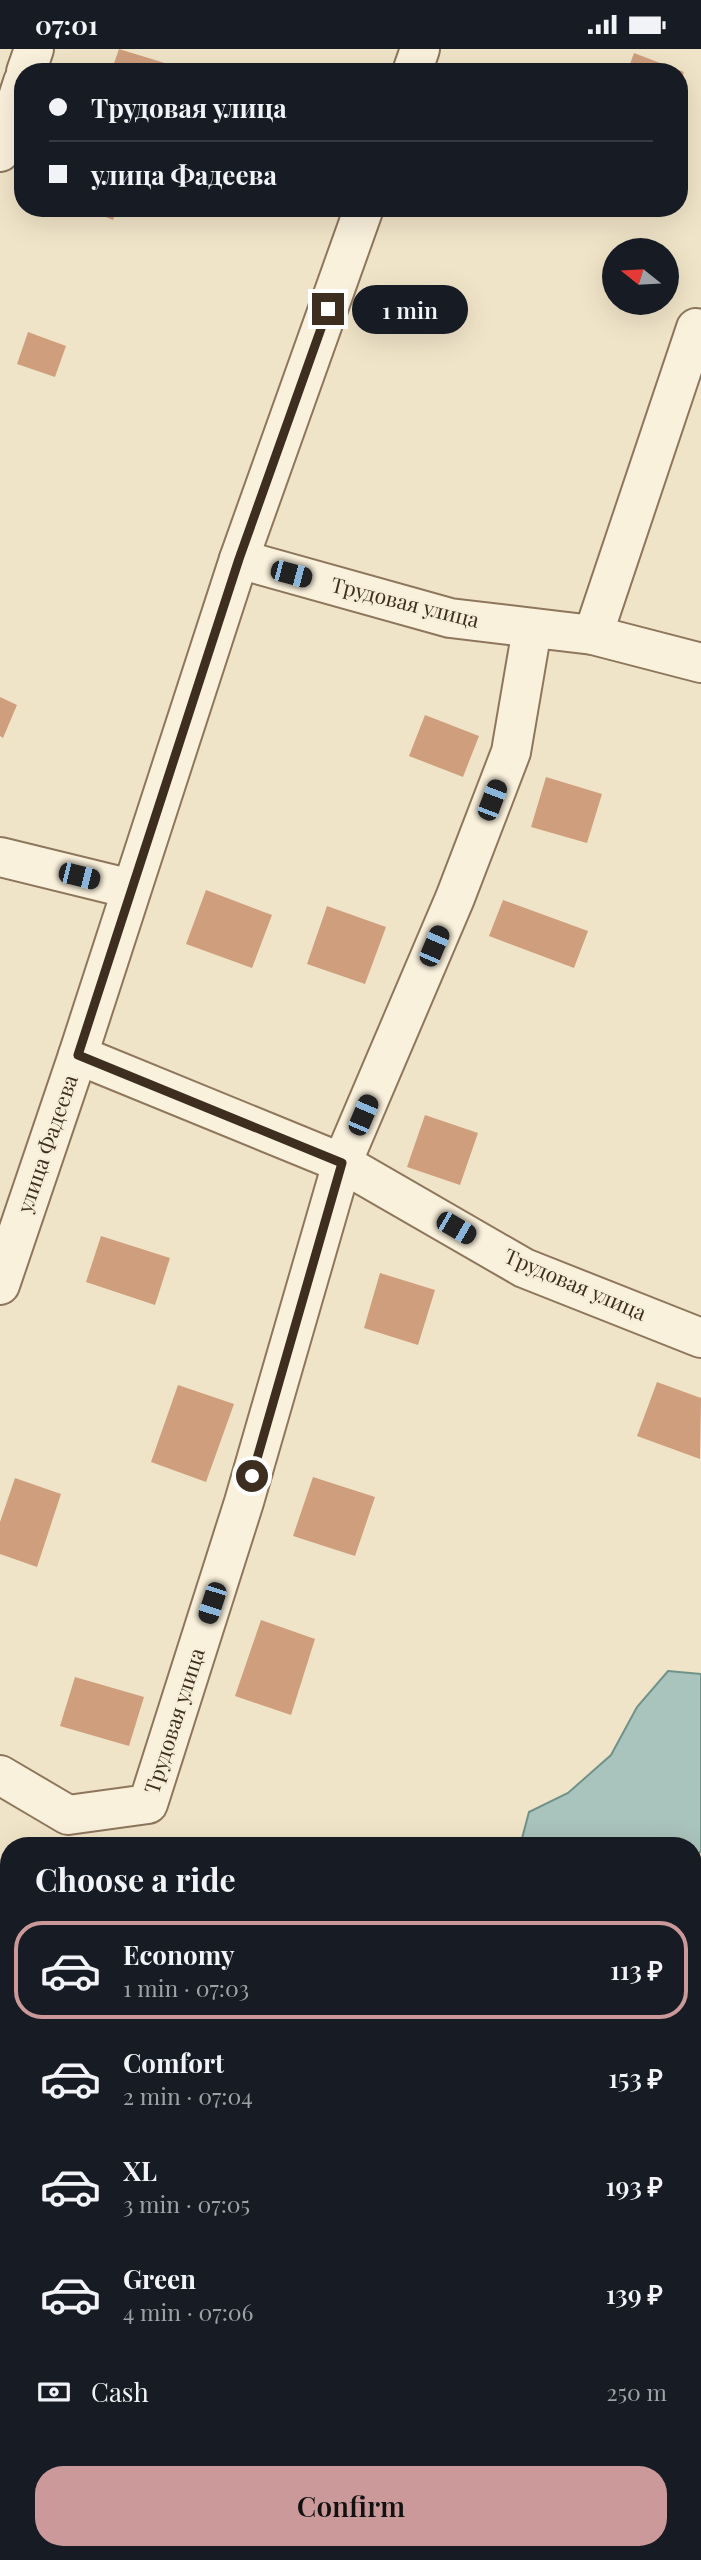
<!DOCTYPE html>
<html lang="en">
<head>
<meta charset="utf-8">
<style>
  body { margin:0; font-family:"Playfair Display",serif; background:#242831; color:#f1f3f6; height:100vh; display:flex; flex-direction:column; font-size:26px; white-space:nowrap }
  * { box-sizing:border-box; margin:0 }
  p { font-size:23px; color:#9ea1a6 }
  .icon { flex:none; width:38px; height:38px; fill:none; stroke:currentColor; stroke-width:2; stroke-linecap:round; stroke-linejoin:round }
  .map { position:relative; flex:1; overflow:hidden }
  .sheet { position:absolute; left:0px; top:1788px; width:702px; height:723px; display:flex; flex-direction:column; background:#171b24; border-radius:28px 28px 0 0; box-shadow:0 7px 28px #0002 }
  .sheet>* { flex:none }
  .banner { position:absolute; left:14px; top:14px; width:674px; height:154px; border-radius:28px; box-shadow:0 7px 28px #0002; display:grid; align-content:center; height:154px; padding:0 35px; background:#171b24 }
  .needle { width:46px; rotate:288deg }
  .fabs { position:absolute; left:602px; top:189px; display:grid; gap:14px }
  .fabs a { display:grid; place-items:center; width:77px; height:77px; border-radius:50%; background:#171b24; box-shadow:0 7px 28px #0002; font-size:35px }
  .end { position:absolute; width:32px; height:32px; margin:-16px; border:9px solid #3d2e20; background:#fff; box-shadow:0 0 0 4px #fff }
  .from { border-radius:50% }
  .bubble { position:absolute; height:49px; border-radius:24px; background:#171b24; box-shadow:0 7px 28px #0002; font-size:23px; font-weight:600; line-height:49px; text-align:center }
  .car { position:absolute; width:21px; height:42px; margin:-21px -10px; border-radius:9px; box-shadow:0 0 5px 2px #0007; background:linear-gradient(#222 24%,#8ab4d8 0 40%,#222 0 76%,#8ab4d8 0 86%,#222 0) }
  .banner b { display:flex; align-items:center; gap:24px; height:66px; font-size:26px }
  .banner b+b { border-top:2px solid #363941 }
  .banner i { width:18px; height:18px; background:#f1f3f6 }
  ul { padding:0; list-style:none }
  li { display:flex; align-items:center; gap:21px; height:98px; margin:0 14px 10px; padding:0 21px; border:4px solid transparent; border-radius:28px }
  li div { flex:1 }
  li b { display:block; font-size:26px }
  li em { font-style:normal; font-weight:600 }
  li.on { border-color:#cc999b }
  li>.icon { width:63px; height:63px; stroke-width:1.5 }
  h2 { padding:0 35px; font-size:32px; line-height:84px }
  .pay { display:flex; align-items:center; gap:18px; height:77px; padding:0 35px; font-size:26px }
  .pay p { margin-inline-start:auto }
  .action { display:flex; gap:14px; margin-top:auto; padding:14px 35px }
  .action a { flex:1; height:80px; border-radius:28px; background:#cc999b; color:#111; font-size:28px; font-weight:600; line-height:80px; text-align:center }
  .status { display:flex; justify-content:space-between; align-items:center; height:49px; padding:0 35px; background:#171b24; direction:ltr }
  .status svg { height:19px; fill:currentColor }
  .map>svg:first-child { display:block }
  .water { fill:#a9c4bc; stroke:#6f938a; stroke-width:2 }
  .building { fill:#cf9f7d }
  .lines { fill:none; stroke-linecap:round; stroke-linejoin:round }
  .street-casing { stroke:#8d765c; stroke-width:42 }
  .street { stroke:#faf1dc; stroke-width:38 }
  .route { stroke:#3d2e20; stroke-width:9 }
  .labels { text-anchor:middle; stroke-width:5; stroke-linejoin:round; paint-order:stroke }
  .street-label { font-size:21px; fill:#3d2e20; stroke:#f7eed8 }
</style>
</head>
<body>
<div class="status"><b>07:01</b><svg viewBox="0 0 49 12"><path d="M0 12V9h3v3zM5 12V6h3v6zM10 12V3h3v9zM15 12V0h3v12zM26 1h20v11H26zM47 4h2v5h-2z"/></svg></div>
<div class="map">
<svg width="701" height="2511" viewBox="0 0 701 2511">
  <rect width="100%" height="100%" fill="#f0e4c8"/>
  <!-- water -->
  <g class="water">
    <polygon points="668,1622 701,1625 701,1802 693,1810 693,1797 520,1797 529,1763 568,1744 611,1706 637,1658"/>
    <polygon points="693,2168 701,2178 701,2509 692,2503"/>
  </g>
  <!-- building -->
  <g class="building">
    <polygon points="119,0 168,15 166,23 111,23"/>
    <polygon points="634,4 684,23 679,34 679,23 627,23"/>
    <polygon points="84,159 117,159 113,171"/>
    <polygon points="28,283 66,297 55,328 17,315"/>
    <polygon points="0,648 17,656 3,689 0,687"/>
    <polygon points="425,666 479,687 463,728 409,707"/>
    <polygon points="546,728 602,745 587,794 531,778"/>
    <polygon points="206,841 272,866 252,919 186,895"/>
    <polygon points="503,851 588,882 574,919 489,887"/>
    <polygon points="327,857 386,878 365,935 307,915"/>
    <polygon points="425,1066 478,1084 460,1136 407,1118"/>
    <polygon points="101,1187 170,1209 155,1256 86,1233"/>
    <polygon points="380,1224 435,1241 418,1296 364,1279"/>
    <polygon points="657,1333 701,1349 700,1410 637,1387"/>
    <polygon points="178,1336 234,1355 206,1433 151,1413"/>
    <polygon points="313,1428 375,1448 355,1507 293,1487"/>
    <polygon points="15,1429 61,1445 37,1518 0,1505 0,1473"/>
    <polygon points="261,1571 315,1590 291,1666 235,1647"/>
    <polygon points="75,1628 144,1648 129,1697 60,1677"/>
  </g>
  <g class="lines">
    <!-- street casing -->
    <g class="street-casing">
      <g id="street">
        <polyline points="26,23 34,0"/>
        <polyline points="412,23 420,0"/>
        <polyline points="0,103 23,33"/>
        <polyline points="239,510 450,569 593,586 701,614"/>
        <polyline points="593,586 696,279"/>
        <polyline points="0,808 131,840"/>
        <polyline points="78,1006 342,1114 524,1219 701,1289"/>
        <polyline points="0,1236 78,1006 239,510 364,159"/>
        <polyline points="0,1726 68,1766 148,1755 244,1453 342,1114 455,849 511,703 532,580"/>
      </g>
    </g>
    <!-- street -->
    <use href="#street" class="street"/>
  </g>
  <g class="lines">
    <!-- route -->
    <polyline class="route" points="252,1427 342,1114 78,1006 239,510 328,260"/>
  </g>
  <g class="labels">
    <!-- street labels -->
    <g class="street-label">
      <text transform="translate(405 554) rotate(14)" y="7">Трудовая улица</text>
      <text transform="translate(48 1095) rotate(-71)" y="7">улица Фадеева</text>
      <text transform="translate(575 1236) rotate(23)" y="7">Трудовая улица</text>
      <text transform="translate(175 1672) rotate(-72)" y="7">Трудовая улица</text>
    </g>
  </g>
</svg>
<div class="fabs">
<a><svg class="needle" viewBox="-14 -14 28 28"><path d="M0-13l5 13h-10z" fill="#e53935"/><path d="M0 13l5-13h-10z" fill="#9ea1a6"/></svg></a>
</div>
<i class="end from" style="left:252px;top:1427px"></i>
<i class="end" style="left:328px;top:260px"></i>
<div class="bubble" style="left:352px;top:236px;width:116px">1 min</div>
<i class="car" style="left:291px;top:525px;rotate:105deg"></i>
<i class="car" style="left:492px;top:751px;rotate:21deg"></i>
<i class="car" style="left:79px;top:827px;rotate:104deg"></i>
<i class="car" style="left:434px;top:897px;rotate:23deg"></i>
<i class="car" style="left:363px;top:1066px;rotate:23deg"></i>
<i class="car" style="left:456px;top:1179px;rotate:120deg"></i>
<i class="car" style="left:212px;top:1554px;rotate:198deg"></i>
<div class="banner">
<b><i class="from"></i>Трудовая улица</b>
<b><i></i>улица Фадеева</b>
</div>
<section class="sheet">
<h2>Choose a ride</h2>
<ul>
<li class="on"><svg class="icon" aria-label="car" viewBox="0 0 24 24"><path d="M5 17H2v-5l4-1 3-4h7l3 4 3 1v5h-3M9 17h6M6 11h13"/><circle cx="7" cy="17" r="2"/><circle cx="17" cy="17" r="2"/></svg><div><b>Economy</b><p>1 min · 07:03</p></div><em>113 ₽</em></li>
<li><svg class="icon" aria-label="car" viewBox="0 0 24 24"><path d="M5 17H2v-5l4-1 3-4h7l3 4 3 1v5h-3M9 17h6M6 11h13"/><circle cx="7" cy="17" r="2"/><circle cx="17" cy="17" r="2"/></svg><div><b>Comfort</b><p>2 min · 07:04</p></div><em>153 ₽</em></li>
<li><svg class="icon" aria-label="car" viewBox="0 0 24 24"><path d="M5 17H2v-5l4-1 3-4h7l3 4 3 1v5h-3M9 17h6M6 11h13"/><circle cx="7" cy="17" r="2"/><circle cx="17" cy="17" r="2"/></svg><div><b>XL</b><p>3 min · 07:05</p></div><em>193 ₽</em></li>
<li><svg class="icon" aria-label="car" viewBox="0 0 24 24"><path d="M5 17H2v-5l4-1 3-4h7l3 4 3 1v5h-3M9 17h6M6 11h13"/><circle cx="7" cy="17" r="2"/><circle cx="17" cy="17" r="2"/></svg><div><b>Green</b><p>4 min · 07:06</p></div><em>139 ₽</em></li>
</ul>
<div class="pay"><svg class="icon" aria-label="cash" viewBox="0 0 24 24"><path d="M3 7h18v10H3z"/><circle cx="12" cy="12" r="2"/></svg>Cash<p>250 m</p></div>
<div class="action"><a>Confirm</a></div>
</section>
</div>
</body>
</html>
